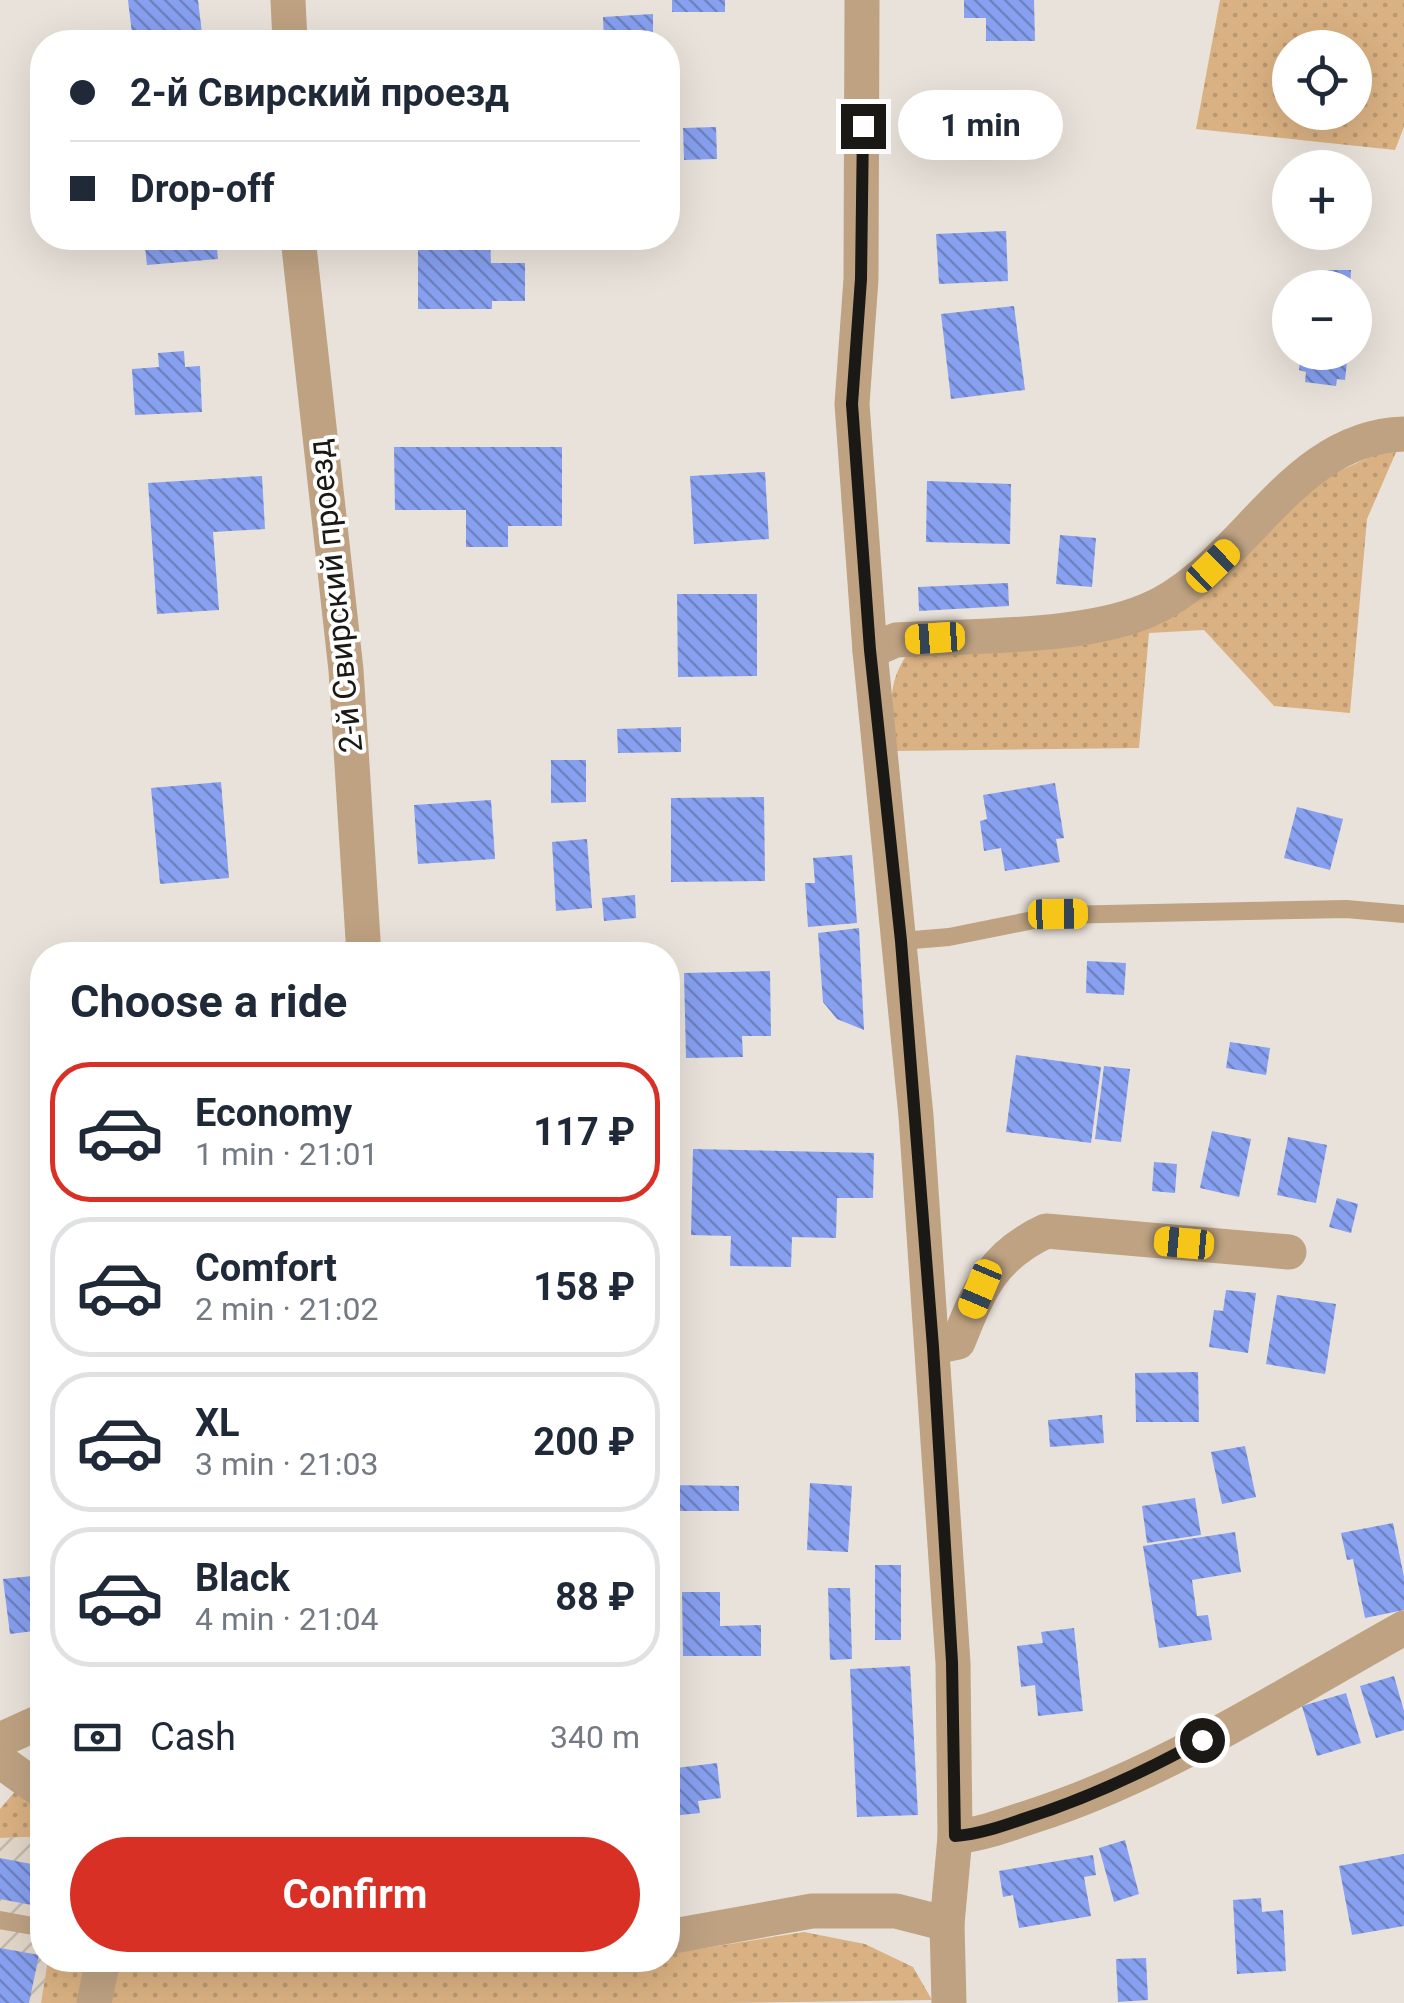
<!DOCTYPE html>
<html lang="en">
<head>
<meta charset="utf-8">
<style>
  body { margin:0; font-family:Roboto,sans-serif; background:#f6f6f7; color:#1f2937; height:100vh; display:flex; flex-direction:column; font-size:38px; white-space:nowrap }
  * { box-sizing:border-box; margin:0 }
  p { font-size:32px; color:#747a83 }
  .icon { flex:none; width:55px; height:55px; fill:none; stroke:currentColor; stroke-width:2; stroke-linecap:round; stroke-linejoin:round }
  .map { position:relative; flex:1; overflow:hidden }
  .drawer { position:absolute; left:30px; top:942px; width:650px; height:1030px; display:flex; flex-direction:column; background:#fff; border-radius:40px; box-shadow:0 10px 40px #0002 }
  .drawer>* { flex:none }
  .guide { position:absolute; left:30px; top:30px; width:650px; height:220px; border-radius:40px; box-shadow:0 10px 40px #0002; display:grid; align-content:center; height:220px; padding:0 40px; background:#fff }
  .fabs { position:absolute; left:1272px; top:30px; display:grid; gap:20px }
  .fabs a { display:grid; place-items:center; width:100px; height:100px; border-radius:50%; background:#fff; box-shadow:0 10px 40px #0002; font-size:50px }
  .end { position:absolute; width:45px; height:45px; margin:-22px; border:12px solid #1b1916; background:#fff; box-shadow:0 0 0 5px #fff }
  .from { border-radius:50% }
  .bubble { position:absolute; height:70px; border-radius:35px; background:#fff; box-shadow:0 10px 40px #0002; font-size:32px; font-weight:700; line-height:70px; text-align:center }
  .car { position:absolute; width:30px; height:60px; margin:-30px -15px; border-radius:12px; box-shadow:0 0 8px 2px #0007; background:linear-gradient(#f5c518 24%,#345 0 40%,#f5c518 0 76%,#345 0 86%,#f5c518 0) }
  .guide b { display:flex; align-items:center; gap:35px; height:95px; font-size:38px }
  .guide b+b { border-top:2px solid #e0e1e3 }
  .guide i { width:25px; height:25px; background:#1f2937 }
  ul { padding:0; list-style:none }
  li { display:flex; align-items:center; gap:30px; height:140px; margin:0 20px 15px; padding:0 20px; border:5px solid #e0e1e3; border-radius:40px }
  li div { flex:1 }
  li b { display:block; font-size:38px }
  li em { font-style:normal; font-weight:700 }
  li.current { border-color:#d93025 }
  li>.icon { width:90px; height:90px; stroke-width:1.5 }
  h2 { padding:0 40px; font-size:45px; line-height:120px }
  .pay { display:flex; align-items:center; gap:25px; height:110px; padding:0 40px; font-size:38px }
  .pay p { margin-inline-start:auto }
  .cta { display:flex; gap:20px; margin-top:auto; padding:20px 40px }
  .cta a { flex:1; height:115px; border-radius:60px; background:#d93025; color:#fff; font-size:40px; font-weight:700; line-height:115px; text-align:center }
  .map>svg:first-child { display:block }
  .industrial { fill:url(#industrial-furrows) }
  .grass { fill:url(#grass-dots); fill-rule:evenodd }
  .building { fill:url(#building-back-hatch) }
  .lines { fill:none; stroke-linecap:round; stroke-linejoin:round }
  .service { stroke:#bea282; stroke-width:18 }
  .minor { stroke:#bea282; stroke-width:35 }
  .route { stroke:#1b1916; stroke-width:12 }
  .labels { text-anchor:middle; stroke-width:8; stroke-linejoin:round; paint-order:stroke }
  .street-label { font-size:32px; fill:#1b1916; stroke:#fff }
</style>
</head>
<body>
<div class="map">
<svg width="1404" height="2003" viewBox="0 0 1404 2003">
  <defs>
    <pattern id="industrial-furrows" width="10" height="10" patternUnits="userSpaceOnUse" patternTransform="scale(2.5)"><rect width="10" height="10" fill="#e3d7c9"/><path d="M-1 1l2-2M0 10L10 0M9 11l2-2" fill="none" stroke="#c2b8ac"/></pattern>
    <pattern id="grass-dots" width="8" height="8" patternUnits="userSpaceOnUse" patternTransform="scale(2.5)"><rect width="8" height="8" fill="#dab182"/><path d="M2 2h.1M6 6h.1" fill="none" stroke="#ba9870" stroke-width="1.8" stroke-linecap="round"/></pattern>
    <pattern id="building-back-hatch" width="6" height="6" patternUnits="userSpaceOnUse" patternTransform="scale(2.5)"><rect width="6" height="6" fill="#87a0f0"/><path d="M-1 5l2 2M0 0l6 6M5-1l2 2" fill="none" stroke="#6e82c1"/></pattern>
  </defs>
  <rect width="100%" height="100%" fill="#e9e2da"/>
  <!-- industrial -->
  <polygon class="industrial" points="28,1837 42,1840 42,1960 48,1960 41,2003 0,2003 0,1838"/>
  <!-- grass -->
  <g class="grass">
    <path d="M1220 0H1404V127L1395 150 1196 129ZM1290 48H1355V112H1290Z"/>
    <path d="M1400 443 1367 519 1350 713 1274 706 1204 630 1149 633 1139 748 895 751C892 710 884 686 910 650L1091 635 1305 487Z"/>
    <polygon points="42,1760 42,1840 28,1837 0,1838 0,1809"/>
    <polygon points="804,1932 865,1944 913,1967 932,2000 725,2003 41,2003 48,1960 433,1960 464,1972 504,1972 572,1969 630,1960 668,1960 668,1954"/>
  </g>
  <!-- building -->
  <g class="building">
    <polygon points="128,0 198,0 203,42 133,42"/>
    <rect x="672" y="0" width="53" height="12"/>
    <polygon points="964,0 1034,0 1035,41 986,41 986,18 964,18"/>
    <polygon points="653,14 653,41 604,42 603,17"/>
    <polygon points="953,108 1031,111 1030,160 951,158"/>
    <polygon points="716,127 717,159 684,160 683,128"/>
    <polygon points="1006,231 1008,281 939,284 936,234"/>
    <polygon points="144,238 216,238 218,259 147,265"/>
    <polygon points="418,238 490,238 491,263 525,263 525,301 492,301 492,309 418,309"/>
    <polygon points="1326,270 1351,270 1350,288 1325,288"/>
    <polygon points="1014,306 1025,390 951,399 941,314"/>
    <polygon points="184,351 185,367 200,366 202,412 135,415 132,369 159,367 158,353"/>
    <polygon points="1301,352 1348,352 1345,380 1337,379 1336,386 1305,382 1306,372 1299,370"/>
    <polygon points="394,447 562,447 562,526 508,526 508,547 466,547 466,510 395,510"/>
    <polygon points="765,472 769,539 694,544 690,476"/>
    <polygon points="262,476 265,529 213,532 219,610 157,614 148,483"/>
    <polygon points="927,481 1011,484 1010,544 926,542"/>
    <polygon points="1060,535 1096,538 1092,587 1056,584"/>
    <polygon points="1008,583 1009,606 919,611 918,587"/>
    <polygon points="677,594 757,594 757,676 678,677"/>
    <polygon points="681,727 681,752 618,753 617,729"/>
    <polygon points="551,760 586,760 586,802 551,803"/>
    <polygon points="221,782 229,878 160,884 151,788"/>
    <polygon points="1055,783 1064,838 1056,839 1060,862 1005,871 1001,848 984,851 980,821 987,819 983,795"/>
    <polygon points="764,797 765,881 671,882 671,798"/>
    <polygon points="491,800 495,859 418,864 414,805"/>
    <polygon points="1297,807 1343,819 1330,870 1284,858"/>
    <polygon points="587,839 592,908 556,911 552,842"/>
    <polygon points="852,855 857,923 808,927 805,883 815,883 813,858"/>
    <polygon points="635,895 636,918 604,921 602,898"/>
    <polygon points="859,928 864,1030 837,1019 823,1002 818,933"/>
    <polygon points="1087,961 1126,963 1124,995 1086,993"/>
    <polygon points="770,971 771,1036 742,1036 743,1057 686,1058 684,973"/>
    <polygon points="1230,1042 1270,1048 1266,1075 1226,1068"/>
    <polygon points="1016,1055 1101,1067 1091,1143 1006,1132"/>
    <polygon points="1104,1066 1130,1069 1121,1142 1095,1139"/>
    <polygon points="1212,1131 1251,1139 1239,1197 1200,1188"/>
    <polygon points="1288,1137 1327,1145 1316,1203 1277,1195"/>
    <polygon points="693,1149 874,1153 873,1198 837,1198 836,1238 792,1237 791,1267 730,1266 731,1236 691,1235"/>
    <polygon points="1154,1162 1177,1164 1175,1193 1152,1191"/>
    <polygon points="1337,1198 1358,1204 1351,1233 1329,1227"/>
    <polygon points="1226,1290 1256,1293 1248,1353 1209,1347 1214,1310 1223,1311"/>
    <polygon points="1277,1295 1336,1304 1325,1374 1266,1364"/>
    <polygon points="1198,1372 1199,1422 1136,1422 1135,1373"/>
    <polygon points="1102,1415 1104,1443 1050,1447 1048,1420"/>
    <polygon points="1245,1446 1256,1497 1222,1504 1211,1452"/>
    <polygon points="810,1483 852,1486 848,1552 807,1550"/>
    <polygon points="668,1485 739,1486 739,1511 668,1511"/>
    <polygon points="1195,1498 1201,1535 1147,1543 1142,1506"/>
    <polygon points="1393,1523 1404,1577 1404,1610 1365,1618 1353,1559 1347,1560 1341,1533"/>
    <polygon points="1235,1532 1241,1572 1192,1580 1197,1616 1208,1615 1212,1640 1159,1648 1143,1546"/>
    <rect x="875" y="1565" width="26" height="75"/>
    <polygon points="42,1575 42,1630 10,1634 3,1579"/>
    <polygon points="828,1588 850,1588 852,1659 830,1660"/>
    <polygon points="682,1592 720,1592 720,1626 761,1625 761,1656 683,1656"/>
    <polygon points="1074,1628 1083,1711 1038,1716 1035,1685 1021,1687 1017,1646 1043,1643 1041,1632"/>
    <polygon points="910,1666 918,1815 857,1817 850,1669"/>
    <polygon points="1394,1676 1404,1711 1404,1730 1376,1738 1360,1686"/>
    <polygon points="1346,1693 1361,1743 1317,1756 1302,1706"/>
    <polygon points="717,1763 721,1798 698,1801 700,1813 672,1816 668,1769"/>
    <polygon points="1125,1840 1139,1894 1114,1902 1099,1848"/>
    <polygon points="1404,1854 1404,1926 1352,1935 1339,1866"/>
    <polygon points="1093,1855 1096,1875 1084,1877 1091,1916 1019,1928 1013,1895 1003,1897 999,1871"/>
    <polygon points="0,1858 42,1866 42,1907 0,1899"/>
    <polygon points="1261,1898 1262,1912 1283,1910 1286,1971 1237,1974 1233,1900"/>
    <polygon points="0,1948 39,1955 29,2003 0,2003"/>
    <polygon points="1146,1958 1148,2000 1118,2002 1116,1959"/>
  </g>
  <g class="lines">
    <!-- service -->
    <g class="service">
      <polyline points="901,941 949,937 1058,915 1346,909 1404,914"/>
      <polyline points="0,1920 33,1926"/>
    </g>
    <!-- minor -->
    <g class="minor">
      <polyline points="288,0 290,42"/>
      <polyline points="862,0 861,279 852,404 870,651 916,1116 953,1663 955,1837 947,1924 949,2003"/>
      <polyline points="298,238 346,670 364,955"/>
      <path d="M870 651 896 640C969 635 1079 639 1146 611 1243 571 1289 437 1404 434"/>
      <path d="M933 1347 958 1342C979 1290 992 1256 1046 1231L1289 1252"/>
      <polyline points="0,1740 42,1721"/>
      <polyline points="0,1761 42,1791"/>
      <path d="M955 1837C983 1834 1009 1824 1036 1815 1165 1773 1285 1694 1404 1628"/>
      <polyline points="668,1937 812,1911 896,1911 947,1924"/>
      <polyline points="94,2003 103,1960"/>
    </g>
  </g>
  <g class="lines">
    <!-- route -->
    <path class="route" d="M863 126 861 279 852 404 870 650 901 941 933 1347 952 1662 955 1836C979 1834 1000 1827 1023 1819 1087 1799 1144 1772 1202 1740"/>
  </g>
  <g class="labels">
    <!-- street labels -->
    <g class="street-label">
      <text transform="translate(335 596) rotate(-96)" y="11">2-й Свирский проезд</text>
    </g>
  </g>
</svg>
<div class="fabs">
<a><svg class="icon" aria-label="locate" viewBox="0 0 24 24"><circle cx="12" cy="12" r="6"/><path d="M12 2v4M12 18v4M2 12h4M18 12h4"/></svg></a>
<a>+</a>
<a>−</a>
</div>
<i class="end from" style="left:1202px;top:1740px"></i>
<i class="end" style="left:863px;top:126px"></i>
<div class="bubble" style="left:898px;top:90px;width:165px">1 min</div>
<i class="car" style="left:1213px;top:566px;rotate:46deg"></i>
<i class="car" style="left:935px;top:638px;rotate:266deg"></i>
<i class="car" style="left:1058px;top:914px;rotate:89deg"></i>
<i class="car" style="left:1184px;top:1243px;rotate:275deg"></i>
<i class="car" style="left:980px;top:1289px;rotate:203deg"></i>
<div class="guide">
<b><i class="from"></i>2-й Свирский проезд</b>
<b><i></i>Drop-off</b>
</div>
<section class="drawer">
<h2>Choose a ride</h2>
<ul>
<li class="current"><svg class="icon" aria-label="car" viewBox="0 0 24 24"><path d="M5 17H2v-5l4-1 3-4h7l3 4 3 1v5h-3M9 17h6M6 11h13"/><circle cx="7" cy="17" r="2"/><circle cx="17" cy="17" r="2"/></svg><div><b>Economy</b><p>1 min · 21:01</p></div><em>117 ₽</em></li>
<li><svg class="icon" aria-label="car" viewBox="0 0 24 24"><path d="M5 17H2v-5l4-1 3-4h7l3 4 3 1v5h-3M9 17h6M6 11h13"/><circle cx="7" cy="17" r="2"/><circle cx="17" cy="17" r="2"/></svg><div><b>Comfort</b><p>2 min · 21:02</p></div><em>158 ₽</em></li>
<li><svg class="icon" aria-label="car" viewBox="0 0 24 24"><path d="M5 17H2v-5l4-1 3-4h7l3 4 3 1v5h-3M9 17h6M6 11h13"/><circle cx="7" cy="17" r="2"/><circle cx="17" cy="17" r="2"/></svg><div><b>XL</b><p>3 min · 21:03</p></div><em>200 ₽</em></li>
<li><svg class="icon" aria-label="car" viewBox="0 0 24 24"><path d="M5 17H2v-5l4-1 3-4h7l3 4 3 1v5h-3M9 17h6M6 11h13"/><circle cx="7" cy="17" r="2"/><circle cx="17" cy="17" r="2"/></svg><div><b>Black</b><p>4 min · 21:04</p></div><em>88 ₽</em></li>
</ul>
<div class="pay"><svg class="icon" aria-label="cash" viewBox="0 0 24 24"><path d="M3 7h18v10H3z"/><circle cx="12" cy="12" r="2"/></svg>Cash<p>340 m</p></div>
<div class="cta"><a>Confirm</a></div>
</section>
</div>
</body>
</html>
